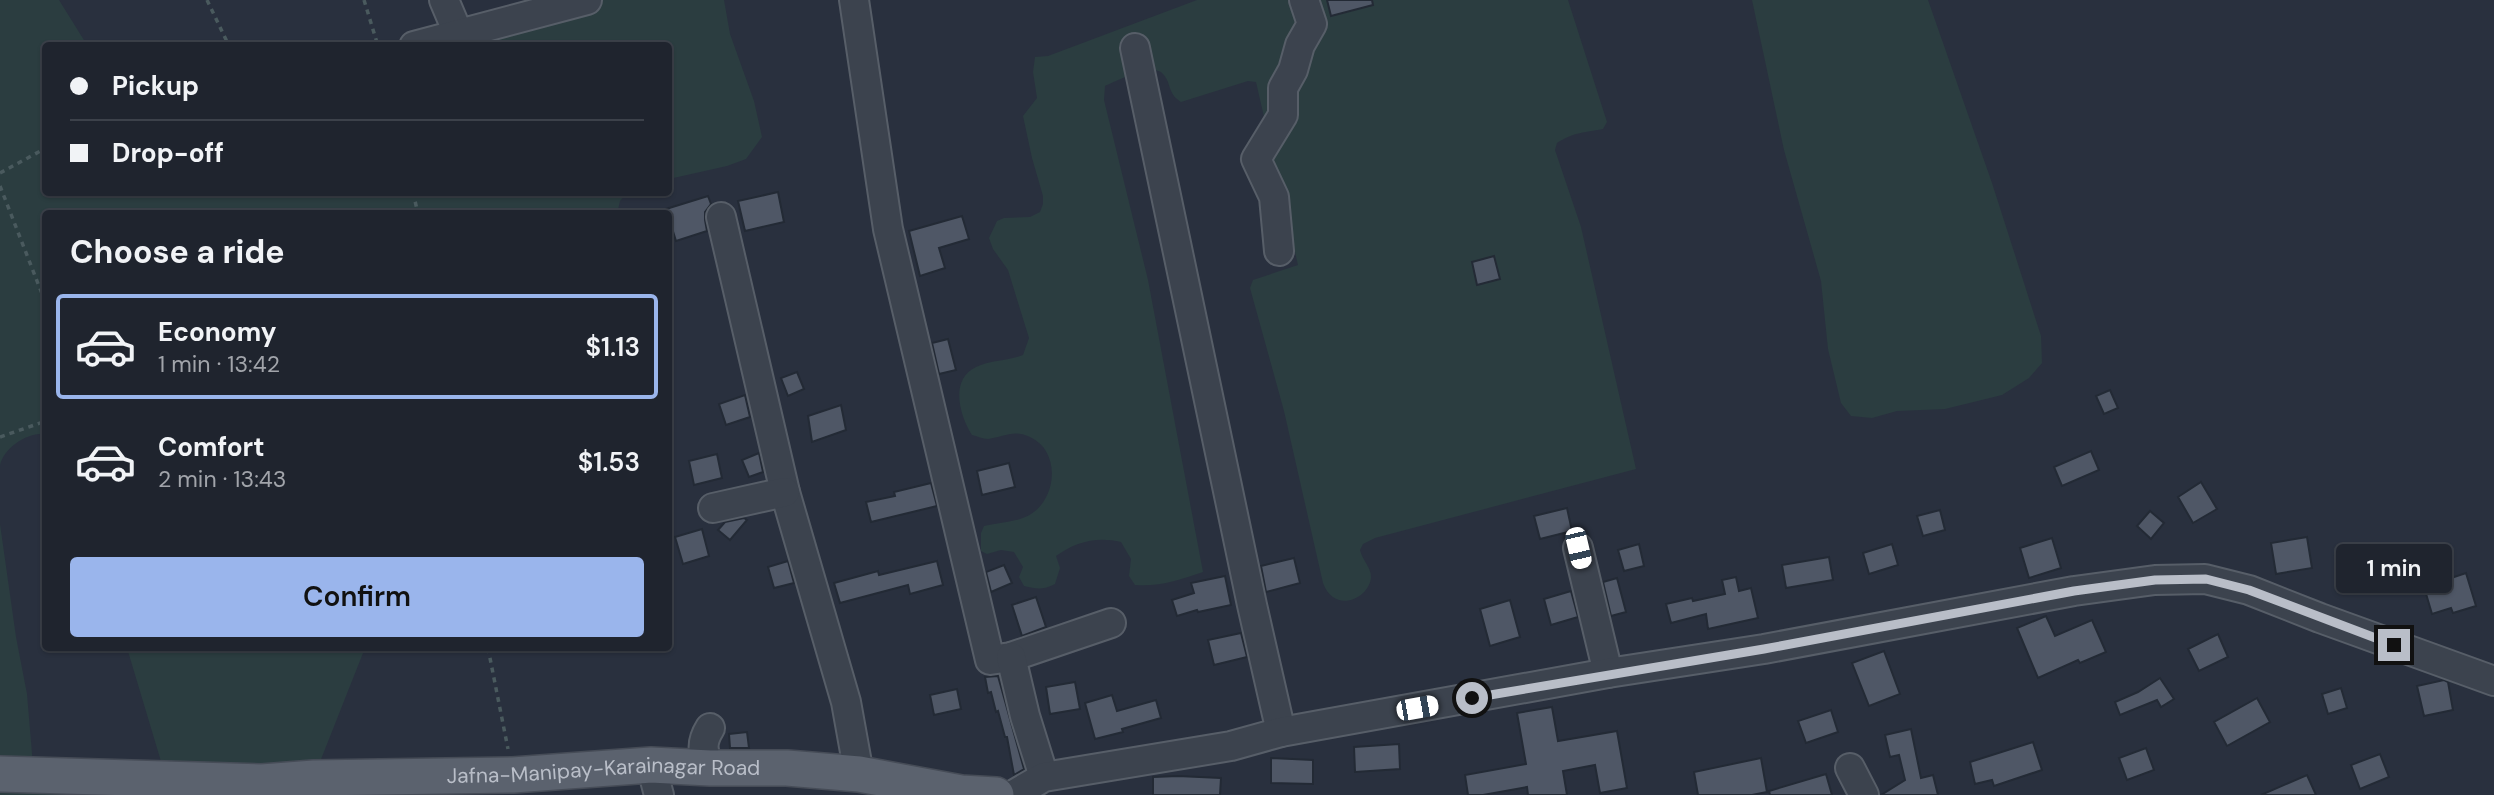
<!DOCTYPE html>
<html lang="en">
<head>
<meta charset="utf-8">
<style>
  body { margin:0; font-family:"DM Sans",sans-serif; background:#272c36; color:#f1f3f6; height:100vh; display:flex; flex-direction:column; font-size:26px; white-space:nowrap }
  * { box-sizing:border-box; margin:0 }
  p { font-size:23px; color:#a1a4aa }
  .icon { flex:none; width:38px; height:38px; fill:none; stroke:currentColor; stroke-width:2; stroke-linecap:round; stroke-linejoin:round }
  .map { position:relative; flex:1; overflow:hidden }
  .drawer { position:absolute; left:42px; top:210px; width:630px; height:441px; display:flex; flex-direction:column; background:#1f242e; border-radius:7px; box-shadow:0 2px 5px #0004,0 0 0 2px #3c414a }
  .drawer>* { flex:none }
  .guide { position:absolute; left:42px; top:42px; width:630px; height:154px; border-radius:7px; box-shadow:0 2px 5px #0004,0 0 0 2px #3c414a; display:grid; align-content:center; height:154px; padding:0 28px; background:#1f242e }
  .end { position:absolute; width:32px; height:32px; margin:-16px; border:9px solid #b9bec8; background:#111; box-shadow:0 0 0 4px #111 }
  .from { border-radius:50% }
  .bubble { position:absolute; height:49px; border-radius:7px; background:#1f242e; box-shadow:0 2px 5px #0004,0 0 0 2px #3c414a; font-size:23px; font-weight:600; line-height:49px; text-align:center }
  .car { position:absolute; width:21px; height:42px; margin:-21px -10px; border-radius:9px; box-shadow:0 0 5px 2px #0007; background:linear-gradient(#fff 24%,#345 0 40%,#fff 0 76%,#345 0 86%,#fff 0) }
  .guide b { display:flex; align-items:center; gap:24px; height:66px; font-size:26px }
  .guide b+b { border-top:2px solid #3c414a }
  .guide i { width:18px; height:18px; background:#f1f3f6 }
  ul { padding:0; list-style:none }
  li { display:flex; align-items:center; gap:21px; height:105px; margin:0 14px 10px; padding:0 14px; border:4px solid transparent; border-radius:7px }
  li div { flex:1 }
  li b { display:block; font-size:26px }
  li em { font-style:normal; font-weight:600 }
  li.current { border-color:#9ab5ec }
  li>.icon { width:63px; height:63px; stroke-width:1.5 }
  h2 { padding:0 28px; font-size:32px; line-height:84px }
  .cta { display:flex; gap:14px; margin-top:auto; padding:14px 28px }
  .cta a { flex:1; height:80px; border-radius:7px; background:#9ab5ec; color:#111; font-size:28px; font-weight:600; line-height:80px; text-align:center }
  .map>svg:first-child { display:block }
  .green { fill:#2b3d40 }
  .building { fill:#4f5766; stroke:#232a35; stroke-width:2 }
  .lines { fill:none; stroke-linecap:round; stroke-linejoin:round }
  .minor-casing { stroke:#575e68; stroke-width:32 }
  .major-casing { stroke:#464c57; stroke-width:38 }
  .path { stroke:#4a5a5e; stroke-width:3.5; stroke-dasharray:5 5; stroke-linecap:butt }
  .minor { stroke:#3c434e; stroke-width:28 }
  .major { stroke:#5b626e; stroke-width:35 }
  .route { stroke:#b9bec8; stroke-width:9 }
  .labels { text-anchor:middle; stroke-width:5; stroke-linejoin:round; paint-order:stroke }
  .street-label { font-size:21px; fill:#b9bec8; stroke:#212833 }
</style>
</head>
<body>
<div class="map">
<svg width="2494" height="795" viewBox="0 0 2494 795">
  <rect width="100%" height="100%" fill="#29303e"/>
  <!-- green -->
  <g class="green">
    <path d="M0 0H59L87 45 46 46V192L627 193 620 201 617 214H46L45 434C28 432 3 448 0 466Z"/>
    <polygon points="587,0 724,0 730,34 754,101 762,137 746,159 727,166 669,179 668,46 414,46"/>
    <path d="M1197 0H1568L1607 122 1603 129C1583 133 1574 132 1557 143L1555 150 1581 227 1636 469 1375 538 1363 544 1360 550C1362 560 1371 567 1371 577 1370 598 1335 615 1323 583L1284 411 1250 288 1253 280 1298 265 1256 82 1248 81 1181 102C1167 93 1172 84 1163 74 1153 62 1117 81 1105 86L1104 100 1148 280 1203 572C1180 580 1159 587 1135 585L1129 576 1131 559 1121 542C1097 536 1075 542 1056 556L1060 568 1055 584C1043 590 1037 589 1024 586L1019 577 1023 567 1014 552 1001 550 987 554 981 551V533L984 526C998 523 1019 522 1031 514 1057 498 1061 451 1030 437 1014 429 1003 437 988 439 983 439 977 436 972 435 960 416 949 380 976 367 991 360 1008 361 1023 355L1029 338 1008 270 993 249 989 238 997 221 1004 218 1030 217 1040 212 1043 204V196L1032 158 1023 116 1037 98 1033 72 1035 57 1048 56Z"/>
    <polygon points="1752,0 1928,0 1992,183 2041,336 2042,363 2029,378 2002,395 1945,409 1897,411 1872,418 1851,416 1841,403 1828,349 1821,281 1784,150"/>
    <polygon points="0,524 16,637 27,694 34,777 166,778 127,648 365,648 314,777 373,778 375,795 0,795"/>
  </g>
  <!-- building -->
  <g class="building">
    <polygon points="1327,0 1372,0 1373,5 1331,16"/>
    <polygon points="778,192 784,222 745,231 738,201"/>
    <polygon points="708,196 711,204 705,212 705,220 707,231 676,241 666,209"/>
    <polygon points="962,216 969,239 939,248 945,268 920,276 909,231"/>
    <polygon points="1494,256 1500,279 1477,285 1472,262"/>
    <polygon points="948,339 956,370 939,374 932,343"/>
    <polygon points="797,372 804,389 788,396 781,378"/>
    <polygon points="2110,390 2118,408 2104,414 2096,396"/>
    <polygon points="745,395 750,417 726,425 719,404"/>
    <polygon points="841,405 846,430 812,442 808,416"/>
    <polygon points="2091,451 2099,470 2062,486 2054,467"/>
    <polygon points="759,453 763,472 749,477 742,460"/>
    <polygon points="717,454 722,478 694,485 689,461"/>
    <polygon points="1009,463 1015,487 982,495 977,471"/>
    <polygon points="2201,482 2217,509 2193,523 2178,497"/>
    <polygon points="931,483 937,506 871,522 866,502 895,496 894,492"/>
    <polygon points="1567,508 1572,531 1540,539 1534,516"/>
    <polygon points="1940,510 1945,530 1923,536 1917,516"/>
    <polygon points="2150,511 2164,523 2151,539 2137,526"/>
    <polygon points="744,518 747,520 730,540 718,530 725,522"/>
    <polygon points="702,529 709,556 683,564 675,537"/>
    <polygon points="2307,537 2312,568 2276,574 2271,543"/>
    <polygon points="2052,538 2061,568 2029,578 2020,548"/>
    <polygon points="1639,544 1644,566 1624,571 1618,550"/>
    <polygon points="1892,544 1898,565 1869,574 1863,553"/>
    <polygon points="2353,552 2362,588 2344,592 2335,556"/>
    <polygon points="1829,557 1833,580 1786,588 1782,565"/>
    <polygon points="1294,558 1300,583 1266,592 1261,566"/>
    <polygon points="788,561 794,583 774,588 768,567"/>
    <polygon points="937,561 943,585 910,594 908,585 840,603 834,583 878,571 879,575"/>
    <polygon points="1004,565 1012,583 991,592 986,572"/>
    <polygon points="2466,573 2476,606 2453,613 2451,608 2432,614 2424,587"/>
    <polygon points="1225,576 1231,605 1198,612 1197,610 1177,616 1172,600 1194,593 1191,583"/>
    <polygon points="1736,577 1739,591 1751,588 1758,618 1708,629 1706,614 1671,623 1666,604 1692,598 1693,601 1725,594 1722,580"/>
    <polygon points="1617,578 1626,612 1611,616 1603,582"/>
    <polygon points="1571,591 1578,617 1551,625 1544,599"/>
    <polygon points="1036,597 1046,627 1022,636 1012,605"/>
    <polygon points="1510,600 1520,637 1490,646 1480,609"/>
    <polygon points="2046,616 2055,636 2092,620 2106,652 2080,663 2078,660 2038,678 2017,628"/>
    <polygon points="1241,633 1247,657 1214,665 1208,640"/>
    <polygon points="2218,634 2228,657 2199,671 2188,649"/>
    <polygon points="1884,651 1900,694 1869,706 1852,663"/>
    <polygon points="998,676 1024,769 1014,775 1007,737 1005,737 998,711 996,712 991,692 988,693 985,677"/>
    <polygon points="2160,678 2174,699 2161,707 2157,700 2120,715 2115,702 2138,692"/>
    <polygon points="2444,680 2448,682 2453,710 2424,716 2417,686"/>
    <polygon points="1075,682 1080,709 1050,714 1046,687"/>
    <polygon points="2341,688 2347,708 2328,714 2322,694"/>
    <polygon points="957,689 961,709 934,715 930,695"/>
    <polygon points="1112,695 1117,711 1156,700 1161,718 1122,729 1123,732 1095,739 1085,703"/>
    <polygon points="2257,698 2270,722 2227,746 2214,722"/>
    <polygon points="1552,707 1558,741 1617,731 1627,788 1600,793 1595,765 1563,771 1567,795 1528,795 1527,787 1483,795 1468,795 1465,775 1526,764 1517,713"/>
    <polygon points="1831,710 1838,732 1806,743 1798,721"/>
    <polygon points="1911,729 1921,778 1933,775 1938,795 1881,795 1905,780 1899,755 1890,757 1885,735"/>
    <polygon points="747,732 749,748 730,748 729,734"/>
    <polygon points="2033,742 2042,770 1994,786 1992,780 1975,784 1970,762"/>
    <polygon points="1399,744 1400,769 1355,772 1354,747"/>
    <polygon points="2146,748 2154,770 2127,780 2119,758"/>
    <polygon points="2380,754 2389,777 2360,789 2351,765"/>
    <polygon points="1271,758 1313,760 1313,784 1271,783"/>
    <polygon points="1761,758 1767,792 1752,795 1698,795 1694,772"/>
    <polygon points="1826,774 1832,795 1770,795 1769,791"/>
    <polygon points="2307,775 2316,795 2261,795"/>
    <polygon points="1178,776 1221,778 1220,795 1153,795 1153,777"/>
  </g>
  <g class="lines">
    <!-- minor casing -->
    <g class="minor-casing">
      <g id="minor">
        <polyline points="444,0 458,33"/>
        <polyline points="854,0 888,229 990,660 1011,657 1111,623"/>
        <polyline points="414,46 587,0"/>
        <polyline points="1135,48 1252,605 1281,732"/>
        <polyline points="721,217 785,492 846,702 859,774"/>
        <polyline points="1279,251 1274,197 1256,159 1283,115 1283,88 1293,70 1300,45 1312,24 1304,0"/>
        <polyline points="713,508 785,492"/>
        <polyline points="1578,548 1608,673"/>
        <polyline points="1011,657 1025,716 1044,777"/>
        <polyline points="651,765 659,795"/>
        <path d="M710 768C703 752 700 744 710 728"/>
        <polyline points="1850,768 1864,795"/>
        <polyline points="1013,795 1044,777 1231,746 1281,732 1608,673 1764,649 2074,591 2155,580 2205,579 2249,590 2320,618 2494,681"/>
      </g>
    </g>
    <!-- major casing -->
    <g class="major-casing">
      <g id="major">
        <path id="s1" d="M0 774 262 782 314 778 513 775 651 765 710 768H787L859 774 961 793 996 795"/>
      </g>
    </g>
    <!-- path -->
    <g class="path">
      <polyline points="207,0 229,46"/>
      <polyline points="364,0 378,46"/>
      <polyline points="0,173 46,148"/>
      <polyline points="0,186 46,304"/>
      <polyline points="413,192 418,214"/>
      <polyline points="0,437 46,421"/>
      <polyline points="488,648 508,749"/>
    </g>
    <!-- minor -->
    <use href="#minor" class="minor"/>
    <!-- major -->
    <use href="#major" class="major"/>
  </g>
  <g class="lines">
    <!-- route -->
    <polyline class="route" points="1472,698 1764,649 2074,591 2155,580 2206,579 2249,590 2394,645"/>
  </g>
  <g class="labels">
    <!-- street labels -->
    <g class="street-label">
      <text dy="7" stroke="none"><textPath href="#s1" startOffset="604">Jafna-Manipay-Karainagar Road</textPath></text>
    </g>
  </g>
</svg>
<i class="end from" style="left:1472px;top:698px"></i>
<i class="end" style="left:2394px;top:645px"></i>
<div class="bubble" style="left:2336px;top:544px;width:116px">1 min</div>
<i class="car" style="left:1578px;top:548px;rotate:167deg"></i>
<i class="car" style="left:1417px;top:708px;rotate:80deg"></i>
<div class="guide">
<b><i class="from"></i>Pickup</b>
<b><i></i>Drop-off</b>
</div>
<section class="drawer">
<h2>Choose a ride</h2>
<ul>
<li class="current"><svg class="icon" aria-label="car" viewBox="0 0 24 24"><path d="M5 17H2v-5l4-1 3-4h7l3 4 3 1v5h-3M9 17h6M6 11h13"/><circle cx="7" cy="17" r="2"/><circle cx="17" cy="17" r="2"/></svg><div><b>Economy</b><p>1 min · 13:42</p></div><em>$1.13</em></li>
<li><svg class="icon" aria-label="car" viewBox="0 0 24 24"><path d="M5 17H2v-5l4-1 3-4h7l3 4 3 1v5h-3M9 17h6M6 11h13"/><circle cx="7" cy="17" r="2"/><circle cx="17" cy="17" r="2"/></svg><div><b>Comfort</b><p>2 min · 13:43</p></div><em>$1.53</em></li>
</ul>
<div class="cta"><a>Confirm</a></div>
</section>
</div>
</body>
</html>
